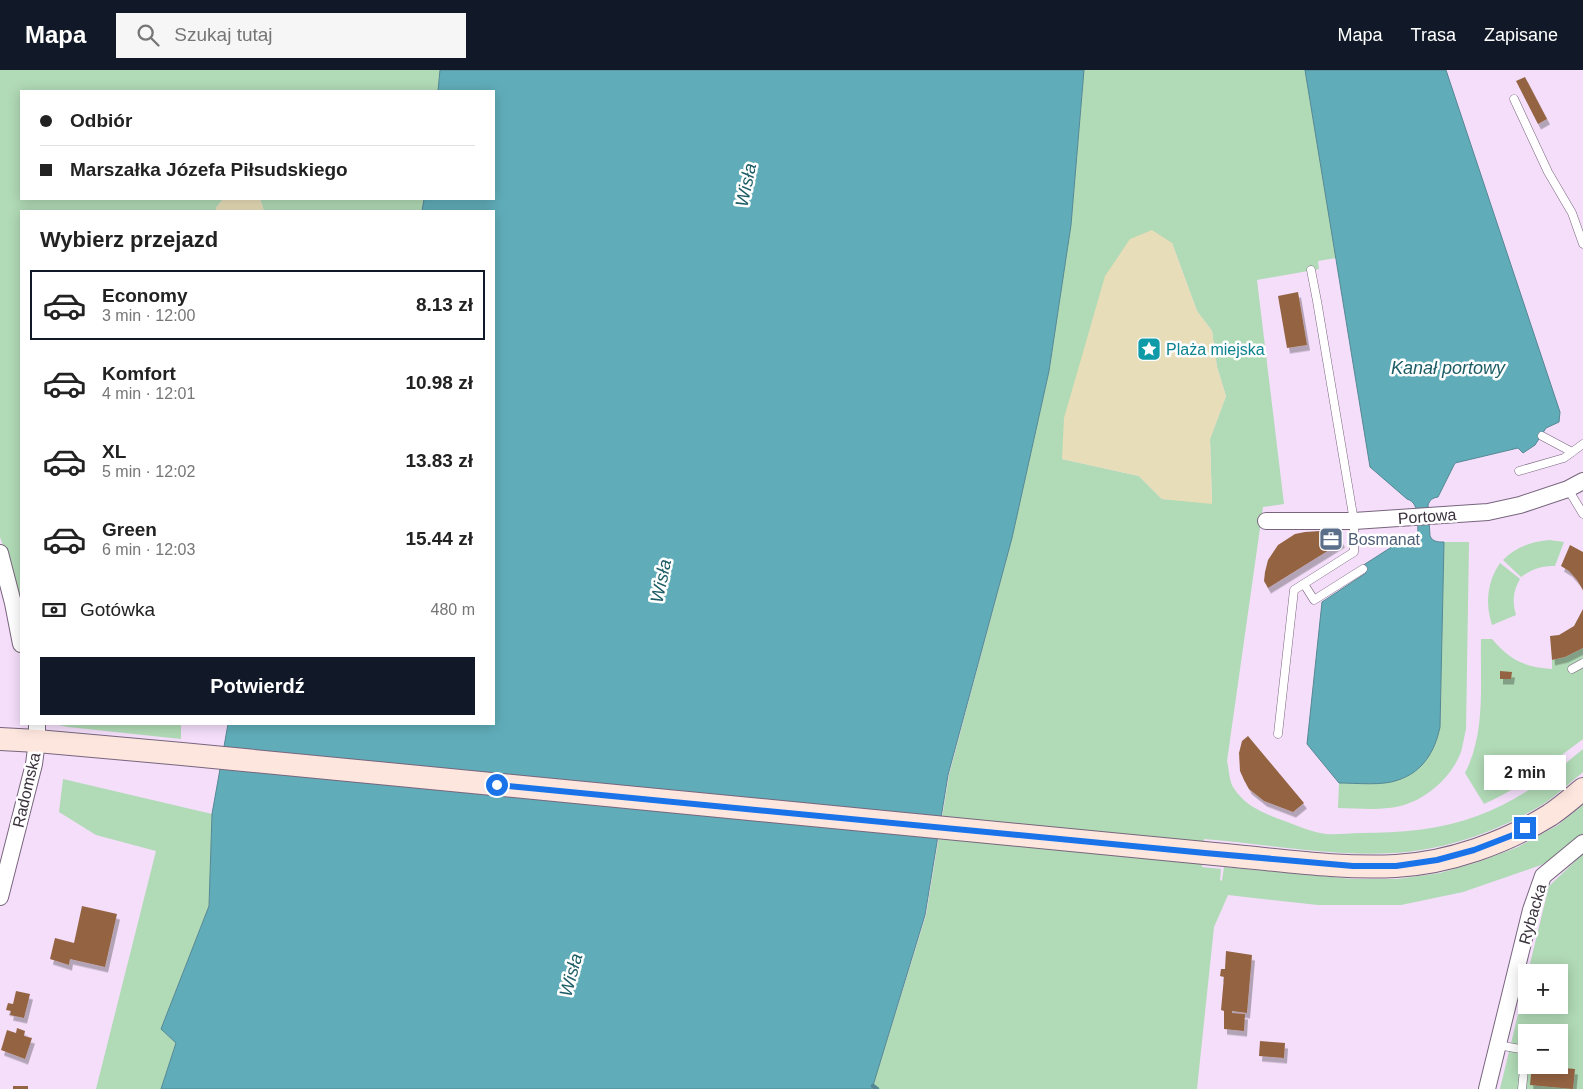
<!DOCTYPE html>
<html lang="pl">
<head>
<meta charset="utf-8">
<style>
  body { margin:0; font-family:Helvetica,sans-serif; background:#f6f6f6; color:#222; height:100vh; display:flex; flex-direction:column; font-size:19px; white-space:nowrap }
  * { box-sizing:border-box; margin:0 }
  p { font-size:16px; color:#767676 }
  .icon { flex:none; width:28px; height:28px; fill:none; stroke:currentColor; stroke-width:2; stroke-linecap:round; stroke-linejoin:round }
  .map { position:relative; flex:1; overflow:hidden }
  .sheet { position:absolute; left:20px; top:140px; width:475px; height:515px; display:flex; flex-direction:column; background:#fff; border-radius:0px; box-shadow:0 2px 12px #0003 }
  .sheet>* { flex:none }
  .hud { position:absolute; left:20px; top:20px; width:475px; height:110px; border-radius:0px; box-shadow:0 2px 12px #0003; display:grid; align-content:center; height:110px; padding:0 20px; background:#fff }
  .controls { position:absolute; left:1518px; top:894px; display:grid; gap:10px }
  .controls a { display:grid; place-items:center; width:50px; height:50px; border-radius:0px; background:#fff; box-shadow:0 2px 12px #0003; font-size:25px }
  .end { position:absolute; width:22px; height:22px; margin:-11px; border:6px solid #1a73e8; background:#fff; box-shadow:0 0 0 2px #fff }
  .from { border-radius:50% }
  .bubble { position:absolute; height:35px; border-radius:0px; background:#fff; box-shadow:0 2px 12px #0003; font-size:16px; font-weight:600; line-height:35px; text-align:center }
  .hud b { display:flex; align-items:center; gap:18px; height:48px; font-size:19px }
  .hud b+b { border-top:1px solid #e0e0e0 }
  .hud i { width:12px; height:12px; background:#222 }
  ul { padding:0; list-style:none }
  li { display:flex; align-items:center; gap:15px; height:70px; margin:0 10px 8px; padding:0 10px; border:2px solid transparent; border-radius:0px }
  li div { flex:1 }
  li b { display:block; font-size:19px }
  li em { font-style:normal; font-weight:600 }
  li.active { border-color:#111827 }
  li>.icon { width:45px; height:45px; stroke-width:1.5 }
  h2 { padding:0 20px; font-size:22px; line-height:60px }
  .pay { display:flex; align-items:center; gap:12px; height:55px; padding:0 20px; font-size:19px }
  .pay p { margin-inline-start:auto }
  .button { display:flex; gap:10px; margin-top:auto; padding:10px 20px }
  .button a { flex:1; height:58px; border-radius:0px; background:#111827; color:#fff; font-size:20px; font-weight:600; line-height:58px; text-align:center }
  header { display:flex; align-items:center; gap:30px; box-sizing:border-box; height:70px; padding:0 25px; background:#111827; color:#fff }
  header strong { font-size:24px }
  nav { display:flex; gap:28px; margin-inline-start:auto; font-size:18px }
  .search { width:350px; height:45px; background:#f6f6f6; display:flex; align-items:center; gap:12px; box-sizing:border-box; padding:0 18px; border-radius:0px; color:#767676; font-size:19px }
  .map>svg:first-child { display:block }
  .green { fill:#b1dab6; fill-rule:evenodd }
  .sand { fill:#e7ddb8 }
  .water { fill:#60adb9; stroke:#558894 }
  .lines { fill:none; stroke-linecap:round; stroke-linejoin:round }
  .stream { stroke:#558894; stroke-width:4.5 }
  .building { fill:#946443; filter:url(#shadow) }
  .service-casing { stroke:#78657d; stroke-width:9 }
  .minor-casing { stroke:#78657d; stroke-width:18 }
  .secondary-casing { stroke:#78657d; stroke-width:24 }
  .service { stroke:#fff; stroke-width:8 }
  .minor { stroke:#fff; stroke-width:16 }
  .secondary { stroke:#fde6de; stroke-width:22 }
  .route { stroke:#1a73e8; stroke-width:6 }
  .labels { text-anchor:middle; stroke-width:5; stroke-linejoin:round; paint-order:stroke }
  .culture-label { font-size:16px; fill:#0d838f; stroke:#fff; text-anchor:start }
  .street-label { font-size:16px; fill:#3a313c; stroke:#fff }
  .service-label { font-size:16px; fill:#4e5e75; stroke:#fff; text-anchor:start }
  .water-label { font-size:18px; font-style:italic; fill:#1c5c65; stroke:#fff }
</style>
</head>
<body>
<header>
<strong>Mapa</strong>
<div class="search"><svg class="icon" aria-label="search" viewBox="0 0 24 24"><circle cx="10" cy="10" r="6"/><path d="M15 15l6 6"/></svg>Szukaj tutaj</div>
<nav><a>Mapa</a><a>Trasa</a><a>Zapisane</a></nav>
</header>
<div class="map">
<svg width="1583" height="1019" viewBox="0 0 1583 1019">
  <defs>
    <filter id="shadow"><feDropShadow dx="3" dy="5.5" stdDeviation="0" flood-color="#0004"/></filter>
  </defs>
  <rect width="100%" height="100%" fill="#f4defa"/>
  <!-- green -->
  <g class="green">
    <polygon points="0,0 440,0 438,21 21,21 21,129 223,129 216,138 217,141 21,141 21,535 17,515 0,467"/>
    <path d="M1084 0H1305L1336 188 1318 191 1319 199 1257 210 1284 434 1263 437 1227 691C1229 699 1229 710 1233 717 1244 735 1261 742 1279 749 1294 754 1310 762 1326 764 1338 765 1349 763 1361 763 1400 763 1440 760 1477 746 1516 732 1551 706 1583 679V702L1581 704C1568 714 1556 726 1542 735 1498 761 1446 780 1394 783 1331 787 1267 774 1204 769L1202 797 1221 799 1220 810 1222 811 1224 797 1353 809H1397L1440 803 1478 792 1518 777 1558 755 1583 735V765L1562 784 1541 795 1463 822 1401 835H1318L1228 825 1214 857 1197 1019H872L926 845 949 705 1012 468 1049 301 1071 155ZM1172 173 1197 241 1212 261 1217 297 1226 326 1210 369 1212 433 1162 429 1139 406 1062 389Z"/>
    <polygon points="260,129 424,129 422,141 264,141"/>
    <path d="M1549 470 1564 472 1555 496C1541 496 1532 499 1521 507L1503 490C1516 477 1530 472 1549 470Z"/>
    <path d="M1444 472H1469L1466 659C1464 667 1463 675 1461 682 1450 711 1419 736 1388 738 1372 740 1355 738 1338 738L1339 713H1375L1440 657Z"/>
    <path d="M1500 493 1520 509C1513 521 1512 532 1516 545L1492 555C1485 533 1487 512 1500 493Z"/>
    <path d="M1481 569H1492C1510 590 1524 597 1552 599V590L1565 587 1583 578V669C1551 693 1521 718 1484 734L1465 703C1486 662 1480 615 1481 569Z"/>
    <polygon points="54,654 181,654 181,669 68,657"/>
    <polygon points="63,709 212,744 209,836 161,959 176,973 161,1019 96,1019 156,781 96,765 59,742"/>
    <path d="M1583 784V1019H1500L1526 911V935H1559V902H1528L1549 816ZM1526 962H1559V995H1526Z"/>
  </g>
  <!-- sand -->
  <g class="sand">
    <polygon points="223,129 260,129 264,141 217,141 216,138"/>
    <polygon points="1152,160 1172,173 1197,241 1212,261 1217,297 1226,326 1210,369 1212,434 1162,429 1139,406 1062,389 1064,348 1105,206 1130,169"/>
  </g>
  <!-- water -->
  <g class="water">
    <polygon points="440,0 1084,0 1071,155 1049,301 1012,468 948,705 925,845 872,1019 161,1019 176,973 161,959 209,836 212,744 228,654 494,654 494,141 422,141 424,129 494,129 494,21 438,21"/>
    <path d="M1305 0H1446L1560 342 1559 352 1546 358 1535 375 1523 383 1518 378 1455 393 1438 427C1432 428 1430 430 1428 435L1430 466C1433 472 1438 472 1444 472L1440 657C1435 681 1423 702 1398 710 1383 716 1356 713 1339 713L1307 674 1322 532 1366 503 1362 496 1404 469 1408 472H1413L1418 467C1417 455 1421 433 1407 429L1370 397Z"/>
  </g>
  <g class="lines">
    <!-- stream -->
    <polyline class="stream" points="873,1016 877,1019"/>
  </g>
  <!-- building -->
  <g class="building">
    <polygon points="1525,7 1547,49 1538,54 1516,11"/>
    <polygon points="1298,222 1307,275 1287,278 1278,226"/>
    <polygon points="1335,460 1342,472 1268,518 1264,511 1265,502 1268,490 1278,475 1295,464 1305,462"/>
    <polygon points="1570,475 1583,482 1583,520 1577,510 1569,501 1561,496"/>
    <polygon points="1583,539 1583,578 1565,587 1552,590 1550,566 1559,565 1574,556"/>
    <polygon points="1500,601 1512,602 1511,609 1500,609"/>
    <polygon points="1248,666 1304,733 1293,742 1264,731 1249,719 1244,710 1240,701 1239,683 1242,671"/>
    <polygon points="82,836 117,844 105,897 70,889 69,895 50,889 55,868 74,873"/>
    <polygon points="1226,881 1252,885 1247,943 1232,941 1232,943 1245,944 1244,961 1224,959 1224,941 1221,940 1224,907 1220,906 1221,899 1225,899"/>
    <polygon points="16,921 30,924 24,948 10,945 11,941 6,940 8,933 13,934"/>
    <polygon points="17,958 25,961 24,966 32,968 25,989 1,980 7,960 16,963"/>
    <polygon points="1260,971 1285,973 1284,988 1259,986"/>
    <polygon points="1532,995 1575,999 1573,1019 1530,1015"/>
    <rect x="13" y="1016" width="15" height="3"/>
  </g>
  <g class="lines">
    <!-- service casing -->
    <g class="service-casing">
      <g id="service">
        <polyline points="1514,29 1548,102 1572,143 1583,174"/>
        <polyline points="1542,366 1572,382"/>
        <polyline points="1519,401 1564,388 1583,374"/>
        <polyline points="1568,419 1583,444"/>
        <polyline points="1304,514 1314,530 1363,499"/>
        <polyline points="1572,599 1583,593"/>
        <polyline points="1278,664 1294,520 1354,482 1354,451 1317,231 1311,200"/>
        <polyline points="1498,975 1526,980 1522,1019"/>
      </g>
    </g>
    <!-- minor casing -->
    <g class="minor-casing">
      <g id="minor">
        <polyline points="1266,451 1354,451 1488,442 1520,435 1568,419 1583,411"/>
        <polyline points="0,483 13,533 21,574"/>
        <polyline points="0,827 34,694 37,671 37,654"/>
        <polyline points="1487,1019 1531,840 1543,806 1583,773"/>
      </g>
    </g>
    <!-- secondary casing -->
    <g class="secondary-casing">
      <path id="secondary" d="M0 669 37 671 182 684 1225 785C1281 790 1339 799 1396 796 1449 793 1505 773 1550 745 1562 737 1572 728 1583 719"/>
    </g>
    <!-- service -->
    <use href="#service" class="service"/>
    <!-- minor -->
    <use href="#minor" class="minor"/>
    <!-- secondary -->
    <use href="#secondary" class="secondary"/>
  </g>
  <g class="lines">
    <!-- route -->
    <polyline class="route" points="497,715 1205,783 1353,796 1396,796 1437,790 1474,780 1513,765 1525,758"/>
  </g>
  <!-- icons -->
  <defs>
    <g id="sight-square" transform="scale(1.25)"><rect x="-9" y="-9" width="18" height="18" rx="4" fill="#0f9aa8" stroke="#fff"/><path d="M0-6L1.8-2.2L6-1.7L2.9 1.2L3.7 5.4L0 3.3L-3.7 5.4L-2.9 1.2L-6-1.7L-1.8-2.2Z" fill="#fff"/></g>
    <g id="office-square" transform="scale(1.25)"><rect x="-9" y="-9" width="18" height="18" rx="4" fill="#5c6f8a" stroke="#fff"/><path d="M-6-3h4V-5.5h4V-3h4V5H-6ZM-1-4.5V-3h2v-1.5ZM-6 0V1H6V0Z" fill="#fff"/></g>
  </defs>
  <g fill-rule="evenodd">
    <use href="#sight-square" x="1149" y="279"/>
    <use href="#office-square" x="1331" y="469"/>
  </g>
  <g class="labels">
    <!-- culture labels -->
    <g class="culture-label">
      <text x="1166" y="285">Plaża miejska</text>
    </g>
    <!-- street labels -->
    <g class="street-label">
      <text transform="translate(1427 446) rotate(-4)" y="6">Portowa</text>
      <text transform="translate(26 720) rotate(-77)" y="6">Radomska</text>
      <text transform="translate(1532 844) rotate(-74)" y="6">Rybacka</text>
    </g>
    <!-- service labels -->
    <g class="service-label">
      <text x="1348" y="475">Bosmanat</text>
    </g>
    <!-- water labels -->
    <g class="water-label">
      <text transform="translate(746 115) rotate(-78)" y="6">Wisła</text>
      <text x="1448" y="304">Kanał portowy</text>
      <text transform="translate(661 511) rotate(-78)" y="6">Wisła</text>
      <text transform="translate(571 905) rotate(-75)" y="6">Wisła</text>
    </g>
  </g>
</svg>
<div class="controls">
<a>+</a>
<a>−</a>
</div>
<i class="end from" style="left:497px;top:715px"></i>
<i class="end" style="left:1525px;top:758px"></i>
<div class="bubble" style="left:1484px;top:685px;width:82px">2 min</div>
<div class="hud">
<b><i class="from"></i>Odbiór</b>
<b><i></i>Marszałka Józefa Piłsudskiego</b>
</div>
<section class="sheet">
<h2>Wybierz przejazd</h2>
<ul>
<li class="active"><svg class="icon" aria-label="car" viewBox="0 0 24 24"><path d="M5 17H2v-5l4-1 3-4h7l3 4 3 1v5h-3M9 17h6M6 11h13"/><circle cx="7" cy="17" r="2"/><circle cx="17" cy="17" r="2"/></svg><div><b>Economy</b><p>3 min · 12:00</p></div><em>8.13 zł</em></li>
<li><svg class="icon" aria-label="car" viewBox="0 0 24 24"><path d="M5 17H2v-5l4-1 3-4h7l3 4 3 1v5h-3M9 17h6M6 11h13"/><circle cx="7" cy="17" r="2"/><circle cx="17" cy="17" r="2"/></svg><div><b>Komfort</b><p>4 min · 12:01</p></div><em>10.98 zł</em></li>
<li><svg class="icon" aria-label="car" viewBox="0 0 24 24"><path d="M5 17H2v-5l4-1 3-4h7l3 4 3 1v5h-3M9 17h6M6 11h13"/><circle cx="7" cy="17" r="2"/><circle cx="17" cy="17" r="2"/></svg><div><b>XL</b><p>5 min · 12:02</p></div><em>13.83 zł</em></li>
<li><svg class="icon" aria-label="car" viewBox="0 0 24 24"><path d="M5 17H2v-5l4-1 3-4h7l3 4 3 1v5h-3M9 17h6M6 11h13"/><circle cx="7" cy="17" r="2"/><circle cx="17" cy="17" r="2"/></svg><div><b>Green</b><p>6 min · 12:03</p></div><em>15.44 zł</em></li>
</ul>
<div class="pay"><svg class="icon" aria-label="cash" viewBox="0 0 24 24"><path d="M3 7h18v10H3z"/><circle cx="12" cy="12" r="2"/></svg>Gotówka<p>480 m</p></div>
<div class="button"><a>Potwierdź</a></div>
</section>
</div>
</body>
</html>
